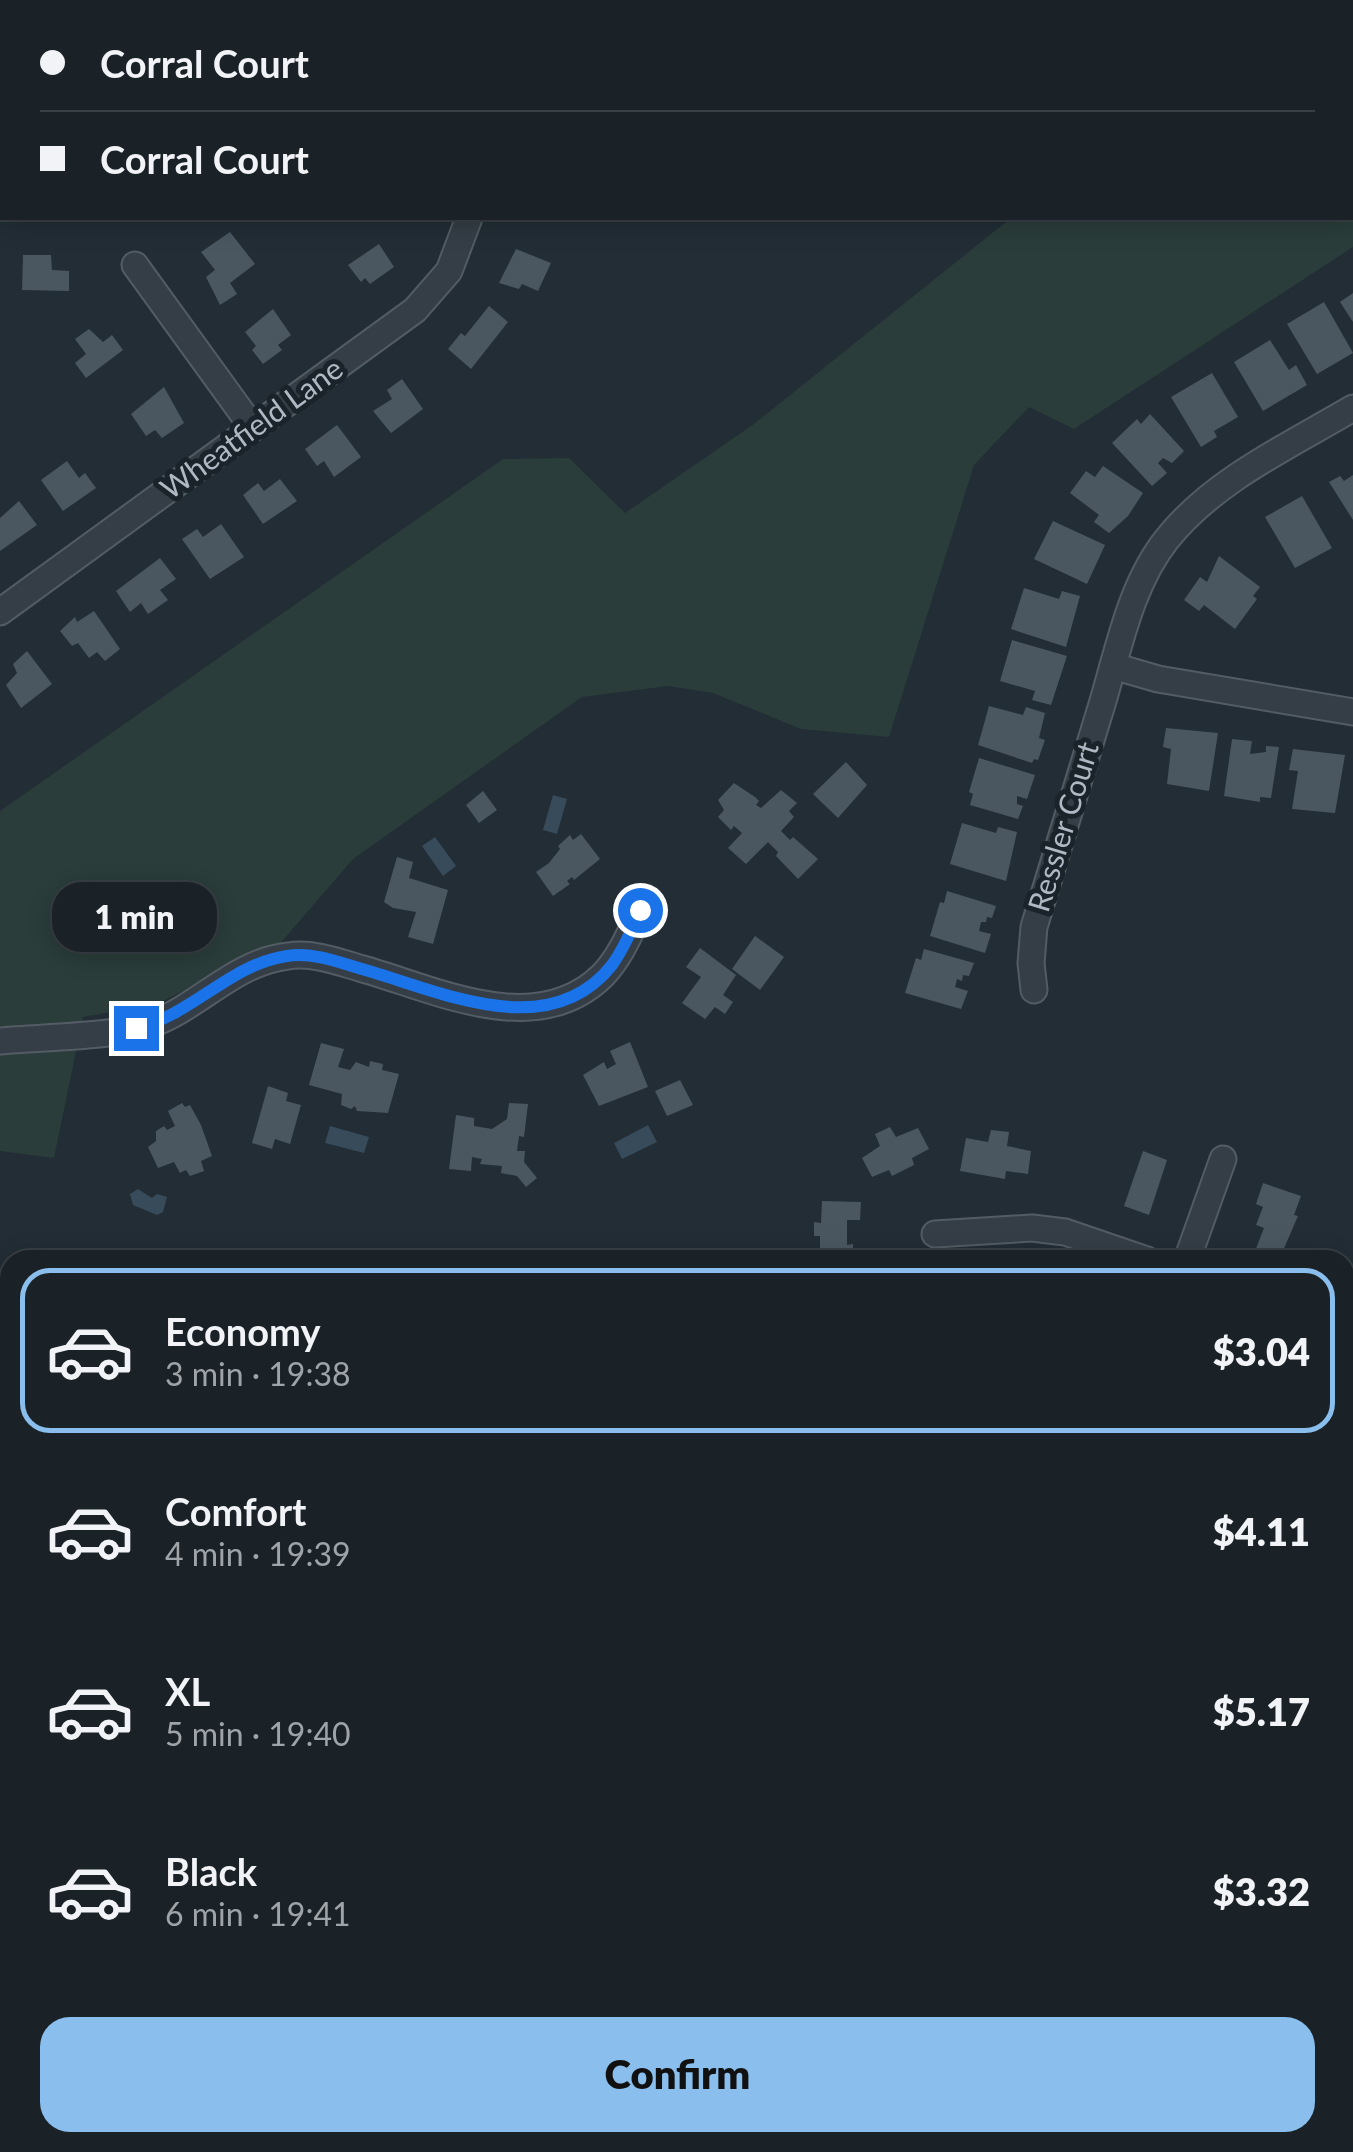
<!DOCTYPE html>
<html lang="en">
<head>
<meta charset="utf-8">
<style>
  body { margin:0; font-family:Lato,sans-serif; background:#272f34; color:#f1f3f6; height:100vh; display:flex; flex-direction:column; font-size:38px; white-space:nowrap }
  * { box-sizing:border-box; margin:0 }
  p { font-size:32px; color:#9fa4a8 }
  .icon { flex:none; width:55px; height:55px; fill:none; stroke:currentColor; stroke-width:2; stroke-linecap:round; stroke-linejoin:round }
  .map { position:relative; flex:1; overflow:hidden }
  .sheet { position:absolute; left:0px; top:1250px; width:1355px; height:902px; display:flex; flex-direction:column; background:#1a2228; border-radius:30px 30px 0 0; box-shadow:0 5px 25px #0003,0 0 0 2px #383f45 }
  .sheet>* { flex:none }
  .top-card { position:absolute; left:0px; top:0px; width:1355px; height:220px; box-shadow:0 5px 25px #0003,0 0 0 2px #383f45; display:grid; align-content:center; height:220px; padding:0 40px; background:#1a2228 }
  .end { position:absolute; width:45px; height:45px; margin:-22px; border:12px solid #1a73e8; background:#fff; box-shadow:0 0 0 5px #fff }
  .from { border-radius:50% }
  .bubble { position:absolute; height:70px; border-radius:30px; background:#1a2228; box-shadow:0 5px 25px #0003,0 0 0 2px #383f45; font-size:32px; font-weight:800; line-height:70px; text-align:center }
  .top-card b { display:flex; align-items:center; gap:35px; height:95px; font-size:38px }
  .top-card b+b { border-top:2px solid #383f45 }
  .top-card i { width:25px; height:25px; background:#f1f3f6 }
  ul { padding:18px 0 0; list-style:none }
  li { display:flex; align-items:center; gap:30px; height:165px; margin:0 20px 15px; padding:0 20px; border:5px solid transparent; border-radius:30px }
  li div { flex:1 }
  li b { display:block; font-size:38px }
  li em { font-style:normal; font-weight:800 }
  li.active { border-color:#8abeed }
  li>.icon { width:90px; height:90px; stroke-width:1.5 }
  .primary-button { display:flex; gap:20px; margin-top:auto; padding:20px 40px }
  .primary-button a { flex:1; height:115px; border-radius:30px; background:#8abeed; color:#111; font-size:40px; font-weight:800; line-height:115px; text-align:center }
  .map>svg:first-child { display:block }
  .green { fill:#2a3d3a }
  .water { fill:#374b5b }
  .building { fill:#4a5761 }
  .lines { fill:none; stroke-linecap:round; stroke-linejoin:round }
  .minor-casing { stroke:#535c64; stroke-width:29 }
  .minor { stroke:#353e46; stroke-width:25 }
  .route { stroke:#1a73e8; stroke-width:12 }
  .labels { text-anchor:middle; stroke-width:10; stroke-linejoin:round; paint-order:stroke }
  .street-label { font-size:30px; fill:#b0b9c3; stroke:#1b232a }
</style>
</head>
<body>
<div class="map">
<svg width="1353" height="2152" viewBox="0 0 1353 2152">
  <rect width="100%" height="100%" fill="#222d35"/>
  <!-- green -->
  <polygon class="green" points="1139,0 1353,0 1353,247 1074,429 1029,407 974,465 889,737 801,729 713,693 668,686 582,697 353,859 278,946 156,1004 83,1017 54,1158 0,1151 0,811 503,459 569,458 625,513 754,424 1011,218 1352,218 1352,2 1139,2"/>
  <!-- water -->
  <g class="water">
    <polygon points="553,795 567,799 557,834 543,830"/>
    <polygon points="435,837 456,866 443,876 422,846"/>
    <polygon points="648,1125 657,1142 622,1159 614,1143"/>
    <polygon points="330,1126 369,1137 364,1153 325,1143"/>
    <polygon points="138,1189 152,1198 157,1194 167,1197 163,1212 157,1215 133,1205 130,1194"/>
    <polygon points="1353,1360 1353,1736 1345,1736 1345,1370"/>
    <polygon points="231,2142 833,2142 833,2143 810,2152 225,2152"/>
  </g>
  <!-- building -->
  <g class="building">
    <polygon points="230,232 255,264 230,283 237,294 220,305 206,277 215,270 201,252"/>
    <polygon points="379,244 394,267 370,284 365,278 361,282 348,265"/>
    <polygon points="516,249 551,263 538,291 522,284 519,289 499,283"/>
    <polygon points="23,255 51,255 52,270 69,271 69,291 22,290"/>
    <polygon points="1353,293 1353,322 1340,302"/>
    <polygon points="1324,302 1353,353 1317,374 1287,324"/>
    <polygon points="489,306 508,322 471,369 448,349 461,333 465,336"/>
    <polygon points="273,309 291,335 278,345 282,350 263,364 252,350 256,346 245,332"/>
    <polygon points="89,329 103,342 112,335 123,350 86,378 75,363 86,354 75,339"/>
    <polygon points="1270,340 1289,370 1296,365 1307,385 1263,411 1234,362"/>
    <polygon points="1212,373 1238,417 1214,431 1217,437 1201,447 1171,397"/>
    <polygon points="402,379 423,409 391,433 373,411 392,399 387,390"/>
    <polygon points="164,387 184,423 162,438 155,430 146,436 131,414"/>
    <polygon points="1150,414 1184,451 1172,463 1163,458 1158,463 1167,473 1152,486 1112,443 1137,419 1141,424"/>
    <polygon points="337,425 361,457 334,477 324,461 317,466 305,449"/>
    <polygon points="67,461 79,478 85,473 96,488 63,511 41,480"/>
    <polygon points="1103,466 1143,493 1128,516 1109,533 1094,522 1099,515 1070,493 1086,471 1095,477"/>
    <polygon points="1353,475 1353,520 1329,482 1340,476 1344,481"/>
    <polygon points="280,479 297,501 263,524 243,495 258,483 264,491"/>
    <polygon points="1302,496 1332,548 1295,568 1265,517"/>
    <polygon points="19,501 37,525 0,551 0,518"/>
    <polygon points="1053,521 1105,545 1087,584 1034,559"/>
    <polygon points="221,524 244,557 210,579 182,539 197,529 203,537"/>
    <polygon points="1219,556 1260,587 1253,596 1257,599 1235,629 1204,605 1199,611 1184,600 1200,577 1207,582"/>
    <polygon points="160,558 176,579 160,590 168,600 148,614 141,603 130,612 116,591"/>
    <polygon points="1024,588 1059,599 1062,591 1080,596 1066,647 1011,629"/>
    <polygon points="94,611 120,649 105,661 97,652 89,658 78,643 72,646 60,631 75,617 77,622"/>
    <polygon points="1012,640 1067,656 1051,705 1032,700 1035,691 1000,681"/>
    <polygon points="27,651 52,684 21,708 6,685 17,673 13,664"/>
    <polygon points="989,706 1023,715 1026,707 1045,713 1039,738 1045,740 1038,760 1034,759 1032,763 978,745"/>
    <polygon points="1166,728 1218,733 1209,791 1167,784 1171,749 1163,747"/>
    <polygon points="1232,739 1252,741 1250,754 1266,752 1266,746 1279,747 1271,798 1260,797 1260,802 1224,796"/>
    <polygon points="1293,749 1345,755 1335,813 1292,809 1298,771 1289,770"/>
    <polygon points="979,758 1035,775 1027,799 1017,796 1017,804 1023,806 1018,819 970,805 973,794 969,792"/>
    <polygon points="846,762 867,785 838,818 813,794"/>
    <polygon points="734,783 755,797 759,801 756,805 761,808 781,790 797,803 789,811 794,817 781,831 790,840 793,837 818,859 798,879 776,856 778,852 768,842 746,864 728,848 742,833 734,826 731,830 718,817 724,810 718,800"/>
    <polygon points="483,791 497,810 479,823 466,805"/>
    <polygon points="962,823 996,833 998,827 1017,832 1006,881 950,864"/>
    <polygon points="581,834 600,859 574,880 572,877 567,881 570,884 553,896 536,872 549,863 560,849 558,846 570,835 573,840"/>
    <polygon points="397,857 413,862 409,878 448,890 433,944 408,937 416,912 393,908 384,902"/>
    <polygon points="947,891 996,906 992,918 987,917 986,922 981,922 979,931 991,934 985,953 930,936 940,902 944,903"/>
    <polygon points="755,936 784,957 760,990 732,969"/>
    <polygon points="700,948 736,975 723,995 733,1002 725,1014 715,1007 705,1019 682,1003 701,977 686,967"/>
    <polygon points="924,949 974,963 969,976 963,975 962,981 957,979 955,987 968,991 961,1009 905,993 916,958 921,960"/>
    <polygon points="630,1042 648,1087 599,1106 583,1075 604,1062 607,1069 616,1064 610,1051"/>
    <polygon points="321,1043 344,1049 338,1067 350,1070 356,1062 369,1067 370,1061 383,1064 382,1070 399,1074 388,1113 357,1111 355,1106 351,1109 341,1105 342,1094 309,1085"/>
    <polygon points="680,1080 693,1105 667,1116 655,1091"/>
    <polygon points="268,1086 288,1093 286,1101 301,1105 290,1144 275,1139 272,1149 252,1143"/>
    <polygon points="182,1103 185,1107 190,1105 201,1125 212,1156 201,1161 204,1171 190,1176 186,1170 180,1173 174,1162 158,1168 148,1147 156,1141 156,1131 164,1126 167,1130 175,1126 168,1111"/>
    <polygon points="509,1103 528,1104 524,1137 519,1136 517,1151 525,1151 524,1162 537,1178 526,1187 517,1176 501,1173 502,1166 480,1164 482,1159 472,1157 471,1171 449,1169 456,1115 474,1118 474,1126 492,1129 507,1119"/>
    <polygon points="890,1127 896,1137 918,1128 929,1149 912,1158 914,1165 892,1176 889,1170 872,1177 862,1158 880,1146 875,1134"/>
    <polygon points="991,1130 1009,1132 1007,1146 1031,1151 1028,1174 1006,1171 1005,1179 960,1171 966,1138 988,1142"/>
    <polygon points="1143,1151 1167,1160 1149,1215 1124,1206"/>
    <polygon points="1263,1183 1301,1196 1294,1215 1298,1216 1279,1260 1255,1251 1264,1228 1256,1225 1263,1207 1256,1204"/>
    <polygon points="822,1201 861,1202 860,1220 847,1220 847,1245 853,1244 853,1260 820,1260 820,1236 814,1236 814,1222 821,1223"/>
    <polygon points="0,1672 10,1678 10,1721 6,1726 0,1722"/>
    <polygon points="10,1940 10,1971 0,1962 0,1951"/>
    <polygon points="0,1995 10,1999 10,2011 0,2037"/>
    <polygon points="978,2142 1014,2142 1021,2150 967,2152"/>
    <polygon points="1284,2142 1327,2142 1322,2151 1308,2144 1303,2152"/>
  </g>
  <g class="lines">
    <!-- minor casing -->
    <g class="minor-casing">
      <g id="minor">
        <polyline points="266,0 274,2"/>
        <polyline points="531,2 532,0"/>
        <polyline points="973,2 975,0"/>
        <polyline points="135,265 253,428"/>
        <polyline points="0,612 415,310 449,271 469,218"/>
        <polyline points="1113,666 1158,679 1353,712"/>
        <path d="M1034 990 1031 963 1034 927C1057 852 1080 777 1103 701 1119 647 1131 584 1167 539 1214 480 1289 446 1353 408"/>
        <path d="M0 1041C41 1037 116 1037 152 1024 200 1006 235 962 288 956 313 952 339 962 363 969 437 990 536 1040 602 976 620 958 630 933 641 910"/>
        <polyline points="935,1234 1032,1228 1065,1232 1147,1260"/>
        <polyline points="1187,1260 1223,1159"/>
        <polyline points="0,1482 10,1474"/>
        <polyline points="0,1587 10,1596"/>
        <polyline points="1345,1875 1353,1884"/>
        <polyline points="1345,1995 1353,1987"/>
        <polyline points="1218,2142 1224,2152"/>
        <polyline points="29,2152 30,2142"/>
        <polyline points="1103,2152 1116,2142"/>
      </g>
    </g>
    <!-- minor -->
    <use href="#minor" class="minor"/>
  </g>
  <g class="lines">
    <!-- route -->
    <path class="route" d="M136 1028C191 1016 230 964 287 956 312 952 338 962 362 969 440 991 549 1045 612 965 624 948 632 929 640 910"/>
  </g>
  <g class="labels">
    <!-- street labels -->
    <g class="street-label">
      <text transform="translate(252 429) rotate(-36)" y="10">Wheatfield Lane</text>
      <text transform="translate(1064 827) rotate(-73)" y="10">Ressler Court</text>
    </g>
  </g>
</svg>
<i class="end from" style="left:640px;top:910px"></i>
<i class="end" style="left:136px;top:1028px"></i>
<div class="bubble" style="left:52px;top:882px;width:165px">1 min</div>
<div class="top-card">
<b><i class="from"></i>Corral Court</b>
<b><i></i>Corral Court</b>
</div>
<section class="sheet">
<ul>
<li class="active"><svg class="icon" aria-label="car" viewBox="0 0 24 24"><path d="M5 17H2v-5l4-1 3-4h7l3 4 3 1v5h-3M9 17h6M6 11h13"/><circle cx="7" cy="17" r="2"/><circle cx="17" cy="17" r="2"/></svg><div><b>Economy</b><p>3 min · 19:38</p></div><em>$3.04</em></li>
<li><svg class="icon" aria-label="car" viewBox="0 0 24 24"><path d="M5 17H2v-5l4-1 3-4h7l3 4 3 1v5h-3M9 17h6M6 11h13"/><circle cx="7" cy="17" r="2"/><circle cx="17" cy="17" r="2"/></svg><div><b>Comfort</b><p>4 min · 19:39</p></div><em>$4.11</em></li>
<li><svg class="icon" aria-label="car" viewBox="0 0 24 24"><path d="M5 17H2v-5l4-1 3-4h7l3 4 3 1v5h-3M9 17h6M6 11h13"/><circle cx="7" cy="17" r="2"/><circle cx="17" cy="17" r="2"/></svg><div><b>XL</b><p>5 min · 19:40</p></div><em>$5.17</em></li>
<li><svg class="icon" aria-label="car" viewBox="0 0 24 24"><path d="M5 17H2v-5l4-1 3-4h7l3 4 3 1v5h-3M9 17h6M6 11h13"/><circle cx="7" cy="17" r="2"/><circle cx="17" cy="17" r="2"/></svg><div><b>Black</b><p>6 min · 19:41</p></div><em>$3.32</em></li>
</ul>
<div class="primary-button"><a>Confirm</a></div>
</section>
</div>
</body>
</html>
